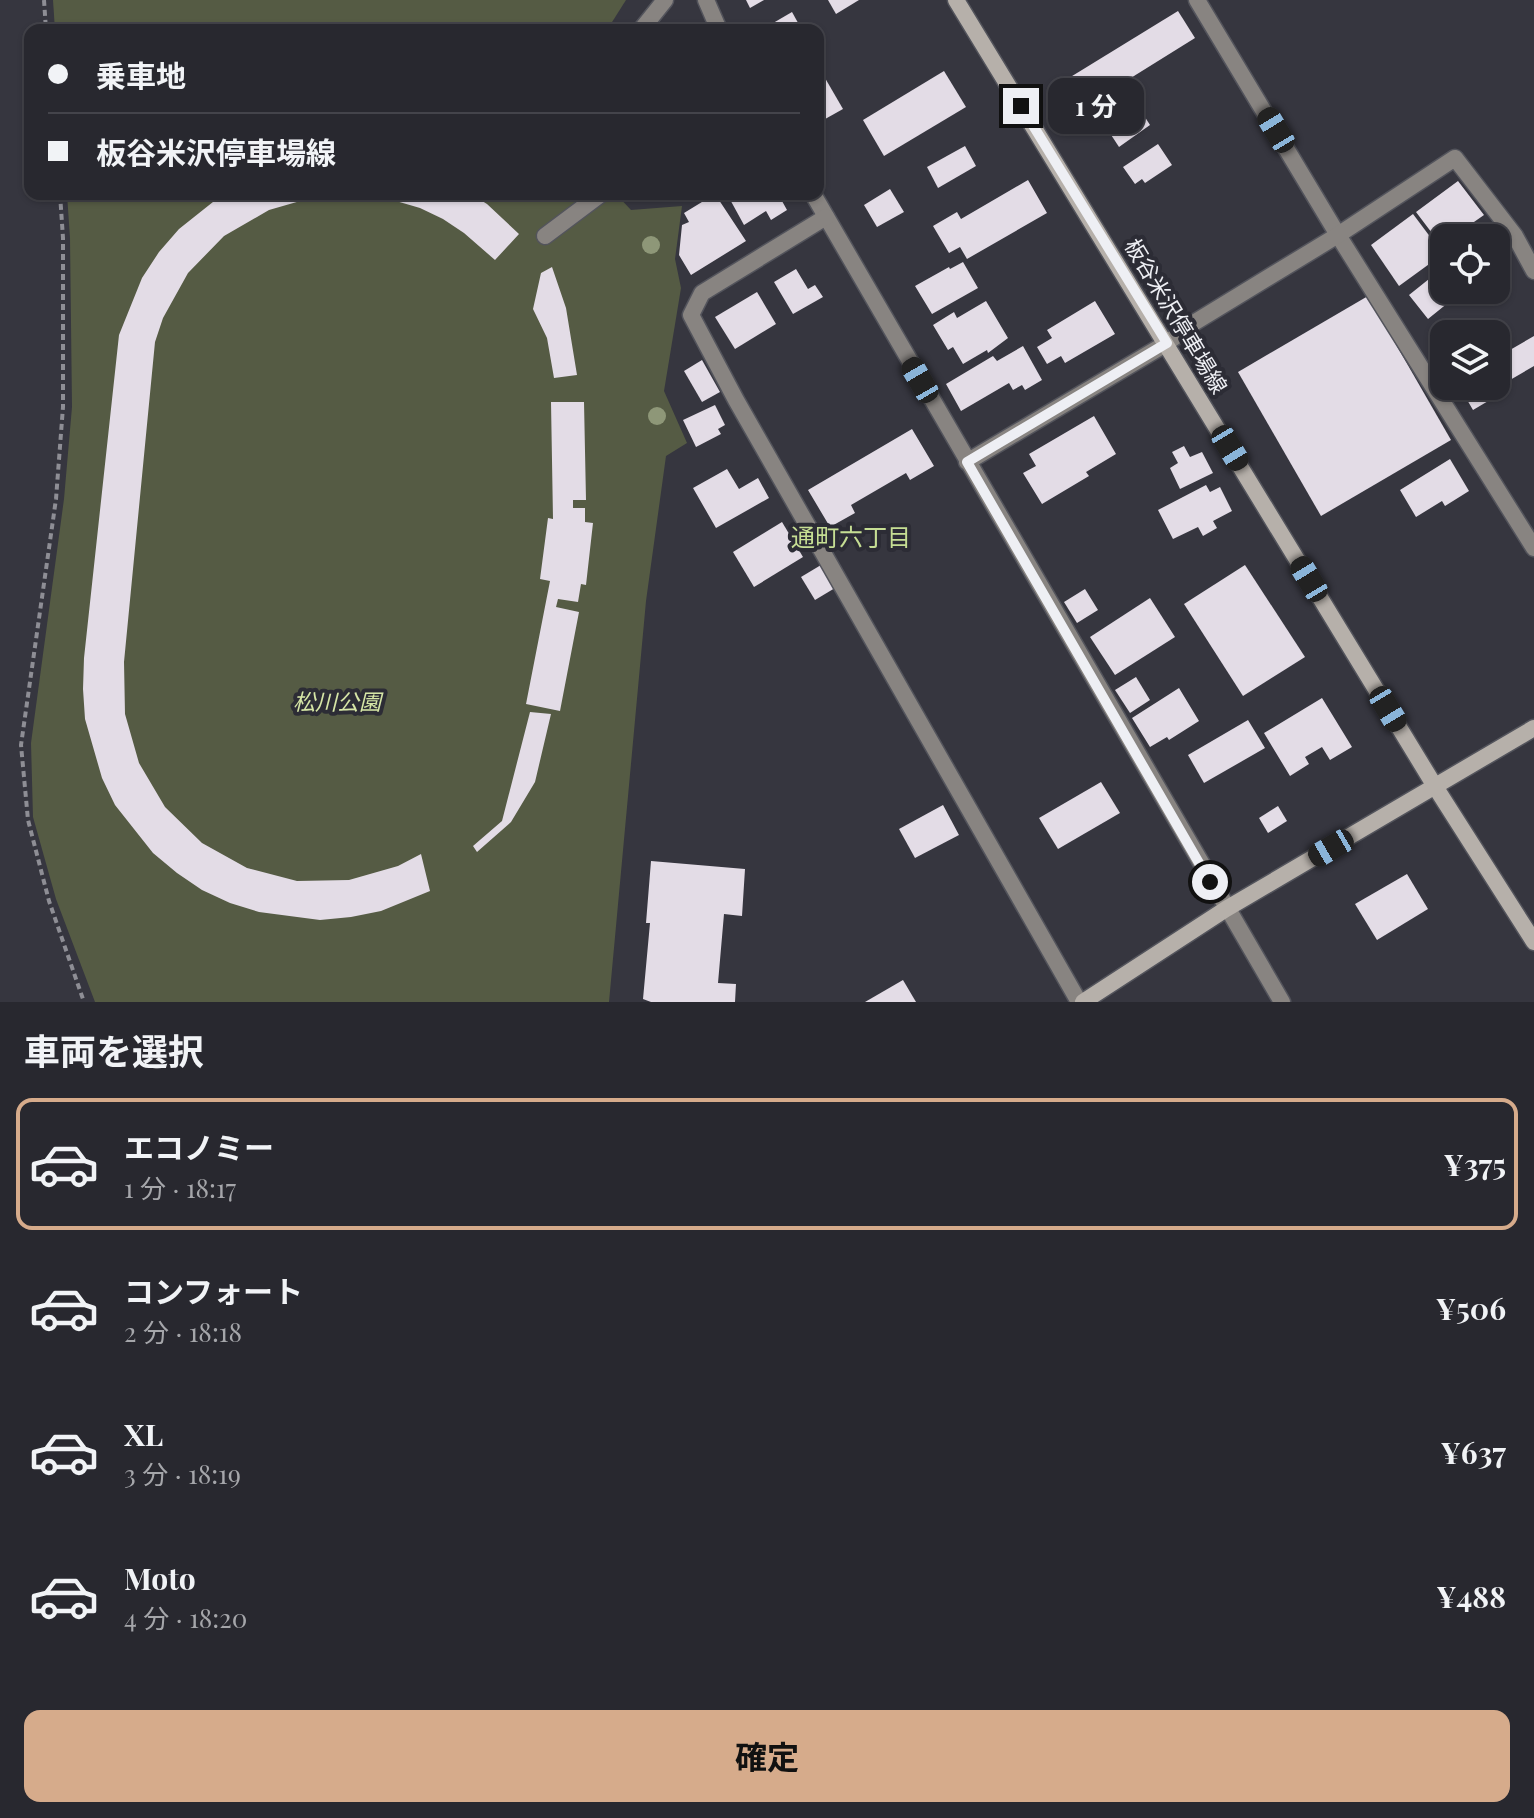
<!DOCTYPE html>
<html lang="ja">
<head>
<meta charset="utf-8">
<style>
  body { margin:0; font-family:"Playfair Display","Noto Sans JP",serif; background:#303037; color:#f1f3f6; height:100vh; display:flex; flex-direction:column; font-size:30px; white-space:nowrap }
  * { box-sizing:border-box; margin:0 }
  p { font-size:26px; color:#a5a6aa }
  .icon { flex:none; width:44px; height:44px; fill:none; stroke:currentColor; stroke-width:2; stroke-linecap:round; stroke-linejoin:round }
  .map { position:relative; height:1002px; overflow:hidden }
  .drawer { display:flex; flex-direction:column; background:#28282f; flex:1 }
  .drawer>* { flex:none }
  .guide { position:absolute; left:24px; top:24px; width:800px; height:176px; border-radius:16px; box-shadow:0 2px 6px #0004,0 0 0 2px #44444b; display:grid; align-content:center; height:176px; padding:0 24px; background:#28282f }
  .controls { position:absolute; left:1430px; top:224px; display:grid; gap:16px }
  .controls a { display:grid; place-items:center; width:80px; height:80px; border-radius:16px; background:#28282f; box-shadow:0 2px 6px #0004,0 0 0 2px #44444b; font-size:40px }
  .end { position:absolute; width:36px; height:36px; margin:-18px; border:10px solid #eeeff4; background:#111; box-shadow:0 0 0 4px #111 }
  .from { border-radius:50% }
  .bubble { position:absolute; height:56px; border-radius:16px; background:#28282f; box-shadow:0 2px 6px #0004,0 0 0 2px #44444b; font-size:26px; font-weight:700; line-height:56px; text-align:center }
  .car { position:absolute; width:24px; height:48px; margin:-24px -12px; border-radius:10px; box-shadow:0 0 6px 2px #0007; background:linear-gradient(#222 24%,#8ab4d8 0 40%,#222 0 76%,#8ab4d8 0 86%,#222 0) }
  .guide b { display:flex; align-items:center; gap:28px; height:76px; font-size:30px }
  .guide b+b { border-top:2px solid #44444b }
  .guide i { width:20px; height:20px; background:#f1f3f6 }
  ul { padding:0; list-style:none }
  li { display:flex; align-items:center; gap:24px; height:132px; margin:0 16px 12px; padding:0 8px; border:4px solid transparent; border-radius:16px }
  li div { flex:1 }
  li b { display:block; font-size:30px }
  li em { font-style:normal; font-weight:700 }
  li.current { border-color:#d6ab8b }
  li>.icon { width:72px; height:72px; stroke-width:1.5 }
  h2 { padding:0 24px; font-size:36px; line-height:96px }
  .action { display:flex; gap:16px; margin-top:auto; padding:16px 24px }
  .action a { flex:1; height:92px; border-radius:16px; background:#d6ab8b; color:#111; font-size:32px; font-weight:700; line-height:92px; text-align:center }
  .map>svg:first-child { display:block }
  .green { fill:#555b44 }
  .building { fill:#e3dce6 }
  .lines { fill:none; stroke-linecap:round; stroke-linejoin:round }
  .street-casing { stroke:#53545c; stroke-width:19 }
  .secondary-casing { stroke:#53545c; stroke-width:19 }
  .path { stroke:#8e8e95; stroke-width:4; stroke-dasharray:6 4; stroke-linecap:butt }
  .street { stroke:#888481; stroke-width:16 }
  .secondary { stroke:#b6b0aa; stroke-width:16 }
  .tree { fill:#8e9778 }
  .route { stroke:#eeeff4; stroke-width:10 }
  .labels { text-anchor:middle; stroke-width:8; stroke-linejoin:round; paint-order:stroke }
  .street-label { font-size:22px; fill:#eeeff4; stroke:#2c2c35 }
  .park-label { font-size:22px; font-style:italic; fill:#d6e6a6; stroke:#2c2c35 }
  .neighbourhood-label { font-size:24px; fill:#c6de94; stroke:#2c2c35 }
</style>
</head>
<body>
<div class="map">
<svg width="1534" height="1002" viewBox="0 0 1534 1002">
  <rect width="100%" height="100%" fill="#36363f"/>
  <!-- green -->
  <g class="green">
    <polygon points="53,0 626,0 607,30 55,30"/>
    <polygon points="67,194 616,194 631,210 682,206 675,259 681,288 664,391 687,443 666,456 646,601 609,1002 95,1002 56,899 33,817 31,743 64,499 72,407 70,238"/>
  </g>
  <!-- building -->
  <g class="building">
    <polygon points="746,0 764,0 750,8"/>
    <polygon points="828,0 859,0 836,14"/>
    <polygon points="1178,11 1195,38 1081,109 1064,81"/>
    <polygon points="792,12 802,30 761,30"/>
    <polygon points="944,71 966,107 884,156 863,120"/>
    <polygon points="825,78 843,109 818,123 818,82"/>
    <polygon points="1134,100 1150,125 1119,147 1102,121"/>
    <polygon points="1158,144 1172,165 1145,183 1142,179 1135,184 1123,167"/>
    <polygon points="965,146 976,166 938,188 927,167"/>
    <polygon points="1028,180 1047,213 967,259 960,247 949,253 933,226 957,212 961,219"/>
    <polygon points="1458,181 1484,215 1451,238 1444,238 1441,245 1416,212"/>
    <polygon points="890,189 904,212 877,227 864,205"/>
    <polygon points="223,194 321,195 269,210 224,236 188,273 163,318 155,342 124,662 125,714 139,763 165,807 202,843 247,868 297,881 349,880 398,866 421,854 430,891 381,911 351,917 320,920 259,912 230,903 202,890 177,873 153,853 115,805 102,778 85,719 83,689 84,658 119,335 142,278 159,252 179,229"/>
    <polygon points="372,194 471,194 487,204 519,234 495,260 464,233 443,219 420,208"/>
    <polygon points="715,194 746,241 691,275 679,255 682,225 689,222 684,213"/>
    <polygon points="727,194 784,194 787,199 782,201 787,210 771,220 766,211 744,225"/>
    <polygon points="1413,214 1443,254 1399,286 1371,245"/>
    <polygon points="1496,247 1504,257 1496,264"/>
    <polygon points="963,262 978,288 932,314 915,286 949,267 950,269"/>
    <polygon points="552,267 566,308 577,375 554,378 547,338 533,309 541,273"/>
    <polygon points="1444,267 1444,290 1464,290 1428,319 1409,295"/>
    <polygon points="796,269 808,289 815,285 823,297 793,314 774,282"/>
    <polygon points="757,292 776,324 735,349 715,317"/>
    <polygon points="1368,296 1451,440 1321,516 1238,372"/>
    <polygon points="986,301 1008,338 988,353 987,350 963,364 953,347 948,350 933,325 954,312 957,318"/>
    <polygon points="1095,301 1115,334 1065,363 1061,356 1047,364 1037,347 1052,338 1047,330"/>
    <polygon points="1534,336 1534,366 1491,391 1495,397 1473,410 1459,386 1496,386 1496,358"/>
    <polygon points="1023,346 1042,380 1025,390 1022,385 1013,390 1009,383 961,411 946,384 993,356 997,361"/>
    <polygon points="702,360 720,392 702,402 684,371"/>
    <polygon points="551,402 584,402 586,500 573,500 573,508 585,508 585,522 593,523 586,585 581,584 578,602 558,599 556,607 579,612 560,711 526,704 550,581 540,579 548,518 553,519"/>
    <polygon points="715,405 725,425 718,429 721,434 696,447 683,420"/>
    <polygon points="1094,416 1116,454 1086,472 1089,476 1042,504 1023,473 1036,466 1029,454"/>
    <polygon points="912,429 934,466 910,480 906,473 851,505 855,513 830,527 808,490"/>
    <polygon points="1184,446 1190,457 1202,452 1213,473 1180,489 1170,468 1178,463 1172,452"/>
    <polygon points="1450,459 1469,491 1445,506 1442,501 1416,517 1400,490"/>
    <polygon points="727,469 739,489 758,478 769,498 716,528 693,488"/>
    <polygon points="1206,485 1210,492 1220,487 1232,511 1213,521 1217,528 1203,536 1198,527 1173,539 1158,510"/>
    <polygon points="782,522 803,557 754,587 733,552"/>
    <polygon points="821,565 835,588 815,600 801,577"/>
    <polygon points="1245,565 1305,657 1243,696 1184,604"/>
    <polygon points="1085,589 1098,610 1077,623 1064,602"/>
    <polygon points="1150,598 1175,637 1115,675 1090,637"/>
    <polygon points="1136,677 1150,700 1130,713 1115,690"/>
    <polygon points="1179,688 1199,721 1169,740 1167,737 1150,747 1132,718"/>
    <polygon points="1322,698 1352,747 1330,760 1322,747 1305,757 1309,764 1290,776 1264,733"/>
    <polygon points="530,712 551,714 535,782 511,822 477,852 473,846 502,821"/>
    <polygon points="1248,720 1265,748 1204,783 1188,755"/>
    <polygon points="1101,782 1120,813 1058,849 1039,818"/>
    <polygon points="943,805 959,835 915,858 899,829"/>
    <polygon points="1278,806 1287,821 1268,833 1259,818"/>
    <polygon points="651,861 745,869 742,916 724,914 718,983 736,984 735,1002 651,1002 643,999 650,923 646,923"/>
    <polygon points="1407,874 1428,909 1377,940 1355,904"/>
    <polygon points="903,980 916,1002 865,1002"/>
  </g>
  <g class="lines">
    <!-- street casing -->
    <g class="street-casing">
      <g id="street">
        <polyline points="706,0 719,30"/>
        <polyline points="1197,0 1338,235 1534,548"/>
        <polyline points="641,30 665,0"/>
        <polyline points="813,194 1282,1002"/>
        <polyline points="826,217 702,293 691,315 736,400 1079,1002"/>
        <polyline points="545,236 601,194"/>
        <polyline points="967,462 1167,343 1192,324 1338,235 1455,158 1515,236 1534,271"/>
      </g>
    </g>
    <!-- secondary casing -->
    <g class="secondary-casing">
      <g id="secondary">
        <polyline points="956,0 1436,788 1534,942"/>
        <polyline points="1083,1002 1226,909 1534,728"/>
      </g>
    </g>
    <!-- path -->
    <g class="path">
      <polyline points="44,0 46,30"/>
      <polyline points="60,194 63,238 63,407 56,499 21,745 28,820 49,901 84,1002"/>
    </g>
    <!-- street -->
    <use href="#street" class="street"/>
    <!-- secondary -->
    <use href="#secondary" class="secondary"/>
  </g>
  <!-- trees -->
  <g class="tree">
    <circle cx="651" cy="245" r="9"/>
    <circle cx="657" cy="416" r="9"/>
  </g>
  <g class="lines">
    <!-- route -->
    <polyline class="route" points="1021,106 1167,343 967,462 1210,882"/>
  </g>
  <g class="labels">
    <!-- street labels -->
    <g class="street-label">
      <text transform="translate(1176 316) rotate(59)" y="8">板谷米沢停車場線</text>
    </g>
    <!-- park labels -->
    <g class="park-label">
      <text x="337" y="710">松川公園</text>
    </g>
    <!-- neighbourhood labels -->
    <g class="neighbourhood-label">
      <text x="851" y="546">通町六丁目</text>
    </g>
  </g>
</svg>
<div class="controls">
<a><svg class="icon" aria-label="locate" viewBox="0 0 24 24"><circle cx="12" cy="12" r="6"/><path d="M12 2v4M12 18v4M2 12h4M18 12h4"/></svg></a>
<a><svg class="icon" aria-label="layers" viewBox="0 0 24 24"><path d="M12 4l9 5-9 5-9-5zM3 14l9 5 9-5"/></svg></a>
</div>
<i class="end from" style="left:1210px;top:882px"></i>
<i class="end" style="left:1021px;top:106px"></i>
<div class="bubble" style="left:1048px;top:78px;width:96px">1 分</div>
<i class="car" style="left:1276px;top:130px;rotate:329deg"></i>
<i class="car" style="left:920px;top:380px;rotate:330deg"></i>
<i class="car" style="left:1230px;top:448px;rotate:149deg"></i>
<i class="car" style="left:1309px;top:579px;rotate:329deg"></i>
<i class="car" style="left:1388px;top:709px;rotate:149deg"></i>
<i class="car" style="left:1331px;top:848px;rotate:240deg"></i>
<div class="guide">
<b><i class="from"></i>乗車地</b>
<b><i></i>板谷米沢停車場線</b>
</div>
</div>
<section class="drawer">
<h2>車両を選択</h2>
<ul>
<li class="current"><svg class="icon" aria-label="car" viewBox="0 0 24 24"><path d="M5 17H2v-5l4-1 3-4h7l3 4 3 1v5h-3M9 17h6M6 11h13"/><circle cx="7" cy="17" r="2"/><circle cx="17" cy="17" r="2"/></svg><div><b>エコノミー</b><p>1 分 · 18:17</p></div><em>¥375</em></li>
<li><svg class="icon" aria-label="car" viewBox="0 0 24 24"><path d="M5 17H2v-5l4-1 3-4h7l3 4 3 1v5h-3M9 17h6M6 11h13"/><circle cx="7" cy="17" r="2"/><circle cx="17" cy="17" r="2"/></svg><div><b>コンフォート</b><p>2 分 · 18:18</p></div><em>¥506</em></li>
<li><svg class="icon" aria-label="car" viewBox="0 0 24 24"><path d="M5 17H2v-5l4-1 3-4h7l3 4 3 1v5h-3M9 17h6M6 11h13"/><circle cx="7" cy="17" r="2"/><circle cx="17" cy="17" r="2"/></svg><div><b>XL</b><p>3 分 · 18:19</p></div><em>¥637</em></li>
<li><svg class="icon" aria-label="car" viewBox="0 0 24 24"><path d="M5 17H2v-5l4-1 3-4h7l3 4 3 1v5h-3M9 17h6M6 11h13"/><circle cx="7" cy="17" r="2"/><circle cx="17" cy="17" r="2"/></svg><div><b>Moto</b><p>4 分 · 18:20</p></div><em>¥488</em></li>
</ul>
<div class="action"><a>確定</a></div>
</section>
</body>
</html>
